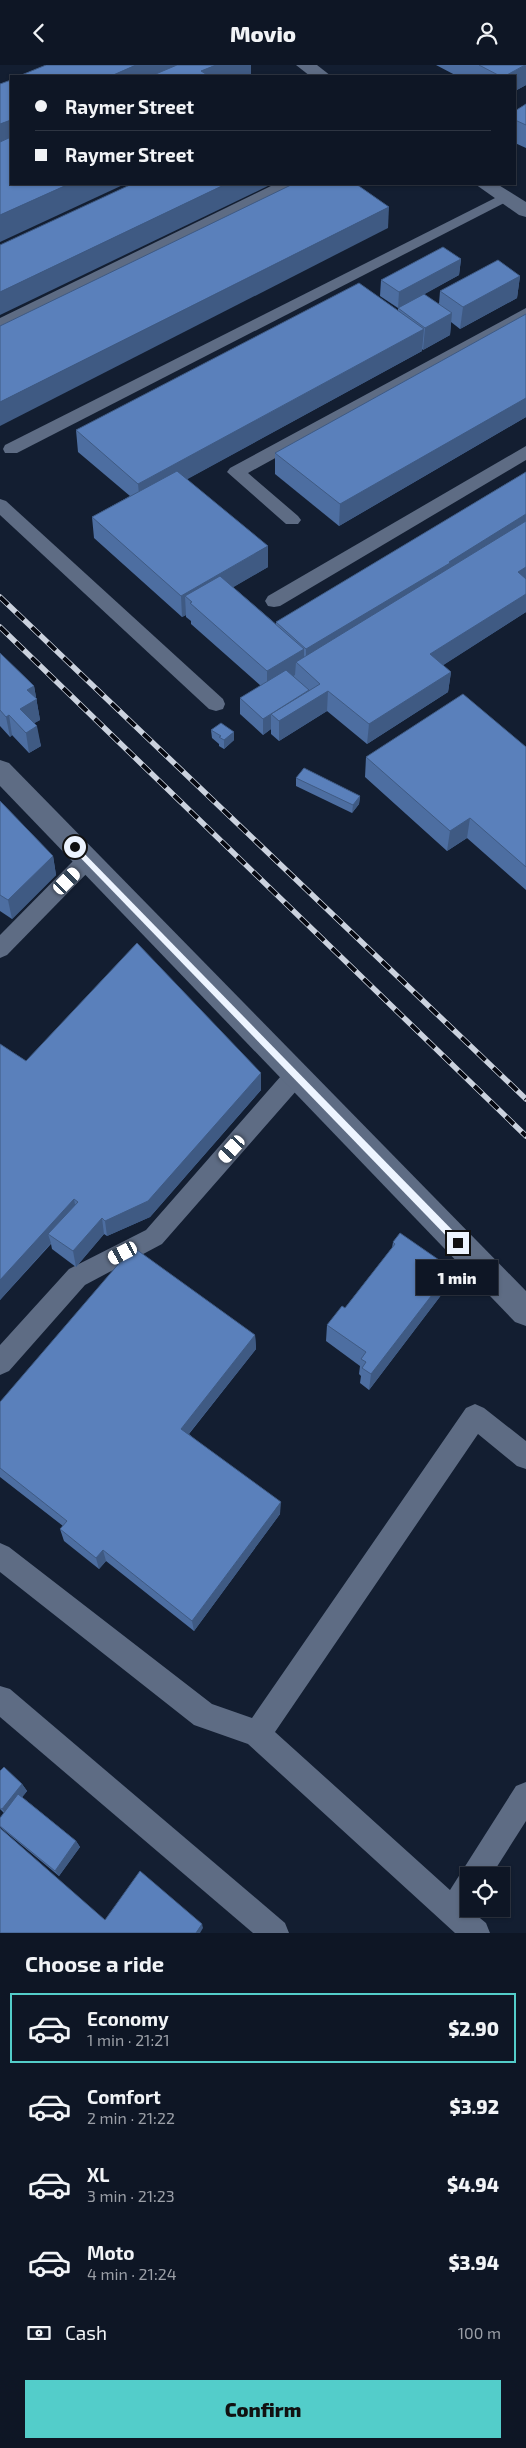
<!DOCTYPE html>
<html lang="en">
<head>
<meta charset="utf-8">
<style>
  body { margin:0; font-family:"Exo 2",sans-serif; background:#1c2332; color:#f1f3f6; height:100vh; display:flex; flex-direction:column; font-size:19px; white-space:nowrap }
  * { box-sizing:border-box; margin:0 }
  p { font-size:16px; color:#9b9fa7 }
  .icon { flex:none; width:28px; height:28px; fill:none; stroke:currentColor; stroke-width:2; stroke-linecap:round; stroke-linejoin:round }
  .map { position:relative; height:1868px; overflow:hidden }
  .details { display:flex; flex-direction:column; background:#0e1625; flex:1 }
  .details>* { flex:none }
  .guide { position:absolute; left:10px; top:10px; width:506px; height:110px; border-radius:0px; box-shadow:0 1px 4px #0004,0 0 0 1px #2e3542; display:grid; align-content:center; height:110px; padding:0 25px; background:#0e1625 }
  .tools { position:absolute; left:460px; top:1802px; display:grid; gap:10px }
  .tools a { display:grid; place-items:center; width:50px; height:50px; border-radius:0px; background:#0e1625; box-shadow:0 1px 4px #0004,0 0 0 1px #2e3542; font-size:25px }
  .end { position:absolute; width:22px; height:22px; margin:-11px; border:6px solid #edf4ff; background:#111; box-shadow:0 0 0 2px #111 }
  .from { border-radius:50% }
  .bubble { position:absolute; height:35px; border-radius:0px; background:#0e1625; box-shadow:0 1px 4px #0004,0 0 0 1px #2e3542; font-size:16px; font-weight:800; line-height:35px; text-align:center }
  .car { position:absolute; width:15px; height:30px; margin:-15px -8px; border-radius:6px; box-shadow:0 0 4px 1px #0007; background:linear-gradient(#fff 24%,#345 0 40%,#fff 0 76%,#345 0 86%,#fff 0) }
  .guide b { display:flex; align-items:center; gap:18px; height:48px; font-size:19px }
  .guide b+b { border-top:1px solid #2e3542 }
  .guide i { width:12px; height:12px; background:#f1f3f6 }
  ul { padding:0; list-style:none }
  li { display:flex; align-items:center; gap:15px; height:70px; margin:0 10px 8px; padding:0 15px; border:2px solid transparent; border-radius:0px }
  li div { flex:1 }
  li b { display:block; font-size:19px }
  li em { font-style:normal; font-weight:800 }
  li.active { border-color:#53cdca }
  li>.icon { width:45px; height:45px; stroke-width:1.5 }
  h2 { padding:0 25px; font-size:22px; line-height:60px }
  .pay { display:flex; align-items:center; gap:12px; height:55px; padding:0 25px; font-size:19px }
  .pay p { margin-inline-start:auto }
  .cta { display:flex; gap:10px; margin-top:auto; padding:10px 25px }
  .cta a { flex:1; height:58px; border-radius:0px; background:#53cdca; color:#111; font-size:20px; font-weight:800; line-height:58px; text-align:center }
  header { display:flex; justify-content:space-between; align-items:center; height:65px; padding:0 25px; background:#0e1625; font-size:22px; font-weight:800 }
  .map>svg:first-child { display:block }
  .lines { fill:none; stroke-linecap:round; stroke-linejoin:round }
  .service { fill:#5e6c84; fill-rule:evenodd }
  .minor { fill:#5e6c84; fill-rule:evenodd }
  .tertiary { fill:#5e6c84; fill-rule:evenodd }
  .rail-casing { stroke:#cbd2de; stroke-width:5.5 }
  .rail { stroke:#050811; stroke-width:4; stroke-dasharray:11; stroke-linecap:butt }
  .wall { fill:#4d6ea1 }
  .shaded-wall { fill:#3f5a83 }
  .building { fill:#5a80bb; stroke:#3f5a83 }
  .route { fill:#edf4ff }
</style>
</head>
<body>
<header><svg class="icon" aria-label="back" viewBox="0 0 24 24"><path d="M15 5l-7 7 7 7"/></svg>Movio<svg class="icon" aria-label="person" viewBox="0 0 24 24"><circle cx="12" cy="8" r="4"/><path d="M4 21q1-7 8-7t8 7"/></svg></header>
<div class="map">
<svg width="526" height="1868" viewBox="0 0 526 1868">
  <rect width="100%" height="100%" fill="#131e31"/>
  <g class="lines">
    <!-- service -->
    <g class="service">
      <polygon points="275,119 293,119 291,122 0,264 0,253"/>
      <polygon points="505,128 510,129 512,132 510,135 17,388 5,388 3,384 5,380"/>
      <polygon points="526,243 526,255 248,408 298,451 301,455 298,459 286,459 227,407 230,403"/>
      <polygon points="526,381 526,395 280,541 274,542 268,541 265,536 268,531"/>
      <polygon points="0,434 6,436 223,634 225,639 223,644 216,646 209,644 0,450"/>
      <polygon points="87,787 94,789 97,795 94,801 7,890 0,893 0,870 80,789"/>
      <polygon points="296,1001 304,1003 307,1010 304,1017 162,1179 85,1220 9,1306 0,1310 0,1280 69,1204 146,1165 288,1003"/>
      <polygon points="475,1339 484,1343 526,1376 526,1404 517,1401 478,1369 275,1667 450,1825 516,1721 526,1717 526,1756 491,1811 469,1811 469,1844 486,1858 490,1868 455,1868 248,1679 194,1660 0,1507 0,1478 9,1482 212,1639 252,1653 466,1343"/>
      <polygon points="0,1621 10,1624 285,1858 289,1868 253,1868 0,1652"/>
    </g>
    <!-- minor -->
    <polygon class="minor" points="0,695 9,698 526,1226 526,1261 515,1257 0,721"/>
    <!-- tertiary -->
    <g class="tertiary">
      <polygon points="296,0 317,0 331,11 310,11"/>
      <polygon points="475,119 497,119 526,137 526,152 519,150"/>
    </g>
    <!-- rail casing -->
    <g class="rail-casing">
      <g id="rail">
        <polyline points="0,532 526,1034"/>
        <polyline points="0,562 526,1071"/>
      </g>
    </g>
    <!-- rail -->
    <use href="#rail" class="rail"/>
  </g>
  <!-- wall -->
  <g class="wall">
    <polygon points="436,0 526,0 526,20 515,26 515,11 457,11"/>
    <polygon points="526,39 526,83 515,78 515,46"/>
    <polygon points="461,194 459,210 402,241 439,239 440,226 520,211 517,233 460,264 451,257 450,270 423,285 422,284 422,286 187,414 268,502 233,522 276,559 276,557 526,407 526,547 443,600 451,607 448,627 367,679 327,646 279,676 271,669 271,664 263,670 240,649 240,633 261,621 191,559 191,556 186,552 186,550 182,552 94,473 92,452 130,431 78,387 76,365 398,246 398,243 380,231 381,215"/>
    <polygon points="526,249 526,352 339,461 275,409 275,388"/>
    <polygon points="0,588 34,621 40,655 34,658 41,681 29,688 12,670 10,672 0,661"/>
    <polygon points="211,665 234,675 224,684 219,681 219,679 212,673"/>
    <polygon points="526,682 526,825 467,773 447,786 365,712 366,692"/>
    <polygon points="296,713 360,731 359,739 352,748 296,721"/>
    <polygon points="0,736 53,791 56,810 12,854 0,846"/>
    <polygon points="0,979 26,996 261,1008 261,1025 150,1152 107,1171 104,1169 76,1202 52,1184 51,1179 0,1235"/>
    <polygon points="393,1177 448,1221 369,1325 360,1318 361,1311 359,1309 360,1301 326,1276 327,1260 345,1243 392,1183"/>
    <polygon points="255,1270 256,1284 189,1369 280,1449 194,1566 106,1496 99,1504 64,1476 60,1464 63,1461 0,1412 0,1337"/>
    <polygon points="0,1706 22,1719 27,1726 22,1732 76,1776 80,1782 59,1811 0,1762 0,1753 4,1748 0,1744"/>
  </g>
  <!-- shaded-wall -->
  <g class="shaded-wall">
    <polygon points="136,0 194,0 168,11 111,11"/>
    <polygon points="216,0 251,0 251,9 245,11 202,11 201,6"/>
    <polygon points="526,0 526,20 515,26 515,11 505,11"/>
    <polygon points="11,55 11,81 0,86 0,59"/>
    <polygon points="69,119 125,119 0,177 0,150"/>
    <polygon points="226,119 272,119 0,250 0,227"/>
    <polygon points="389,142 388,163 0,361 0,337"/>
    <polygon points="461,194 459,210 398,244 399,227"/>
    <polygon points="520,211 517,233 460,264 463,242"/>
    <polygon points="452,248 450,270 423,285 425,263"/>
    <polygon points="424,264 422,286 140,440 138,419"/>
    <polygon points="526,333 526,352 339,461 340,439"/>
    <polygon points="526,449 526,469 306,605 306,584"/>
    <polygon points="268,481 268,502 196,544 192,537 185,531 186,550 182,552 181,531"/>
    <polygon points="526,502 526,521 518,507"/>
    <polygon points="526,529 526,547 428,610 430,589"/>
    <polygon points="304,584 304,604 296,597 295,610 267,627 267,606"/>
    <polygon points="451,607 448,627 367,679 369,659"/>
    <polygon points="34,621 40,655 24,664 20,644 27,625"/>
    <polygon points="309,626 328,626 327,646 279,676 279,656 271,649 271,664 263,670 263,654"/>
    <polygon points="9,650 12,670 10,672 6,652"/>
    <polygon points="37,661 41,681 29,688 26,668"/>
    <polygon points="234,667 234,675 224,684 224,675"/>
    <polygon points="360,731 359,739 352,748 353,740"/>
    <polygon points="470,753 467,773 447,786 450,766"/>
    <polygon points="53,791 56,810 12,854 8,835"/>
    <polygon points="261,1008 261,1025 150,1152 107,1171 105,1156"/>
    <polygon points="74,1134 77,1150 48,1169 51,1178 0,1235 0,1215"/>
    <polygon points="102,1153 104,1169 76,1202 73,1186"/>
    <polygon points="452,1204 448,1221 369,1325 371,1309"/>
    <polygon points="255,1270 256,1284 183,1376 181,1364"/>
    <polygon points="281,1437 280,1449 194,1566 192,1556"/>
    <polygon points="103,1485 106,1496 99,1504 96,1493"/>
    <polygon points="22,1719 27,1726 8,1751 2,1744"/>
    <polygon points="76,1776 80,1782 59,1811 55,1806"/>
    <polygon points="202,1859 203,1863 200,1868 196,1868"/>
  </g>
  <!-- building -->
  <g class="building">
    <polygon points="46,0 136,0 111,11 19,11"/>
    <polygon points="177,0 216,0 201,6 209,11 151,11"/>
    <polygon points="479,0 525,0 505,11 500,11"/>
    <polygon points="11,15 11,55 0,59 0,19"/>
    <polygon points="526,39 526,60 515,55 515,46"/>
    <polygon points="11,72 11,119 69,119 0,150 0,77"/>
    <polygon points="132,119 226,119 0,227 0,180"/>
    <polygon points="293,119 356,119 389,142 0,337 0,261"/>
    <polygon points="443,182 461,194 399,227 381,215"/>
    <polygon points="498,195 520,211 463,242 440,226"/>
    <polygon points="359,218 424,264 138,419 76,365"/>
    <polygon points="424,229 452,248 425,263 398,243"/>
    <polygon points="526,249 526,333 340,439 275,388"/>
    <polygon points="177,406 268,481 181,531 92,452"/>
    <polygon points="526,407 526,449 449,497 450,498 306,584 276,557"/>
    <polygon points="526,456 526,502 518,507 526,514 526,529 430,589 451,607 369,659 328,626 279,656 271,649 320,619 296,597"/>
    <polygon points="220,511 304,584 267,606 190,538 192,537 185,531"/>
    <polygon points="0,588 34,621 27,625 37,634 20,644 37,661 26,668 9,650 6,652 0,645"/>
    <polygon points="286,605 309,625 263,654 240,633"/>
    <polygon points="463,629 526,682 526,802 470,753 450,766 366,692"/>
    <polygon points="221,658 234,667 224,675 219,672 221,671 211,665"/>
    <polygon points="304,703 360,731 353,740 296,713"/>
    <polygon points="0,736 53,791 8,835 0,830"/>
    <polygon points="137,878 261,1008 148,1136 105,1156 102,1153 73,1186 48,1169 78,1137 74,1134 0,1215 0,979 26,996"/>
    <polygon points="400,1168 452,1204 371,1309 362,1303 366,1297 361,1294 366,1287 327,1260 342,1241 345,1243 395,1179 393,1177"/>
    <polygon points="133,1182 255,1270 181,1364 281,1437 192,1556 103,1485 96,1493 60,1464 67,1456 0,1403 0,1337"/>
    <polygon points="4,1702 22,1719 2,1744 0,1743 0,1706"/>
    <polygon points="18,1729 76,1776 55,1806 0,1761 0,1753"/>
    <polygon points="0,1763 105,1855 140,1806 202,1859 196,1868 0,1868"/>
  </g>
  <!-- route -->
  <polygon class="route" points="75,779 462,1175 462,1180 455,1180 72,784 71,782"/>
</svg>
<div class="tools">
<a><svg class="icon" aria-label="locate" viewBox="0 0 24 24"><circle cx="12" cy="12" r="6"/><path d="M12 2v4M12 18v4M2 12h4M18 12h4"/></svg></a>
</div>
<i class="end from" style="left:75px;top:782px"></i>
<i class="end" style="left:458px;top:1178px"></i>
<div class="bubble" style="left:416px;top:1195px;width:82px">1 min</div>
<i class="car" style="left:67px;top:816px;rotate:45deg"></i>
<i class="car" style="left:232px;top:1084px;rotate:222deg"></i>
<i class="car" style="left:123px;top:1188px;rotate:242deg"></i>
<div class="guide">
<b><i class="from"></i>Raymer Street</b>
<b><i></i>Raymer Street</b>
</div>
</div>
<section class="details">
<h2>Choose a ride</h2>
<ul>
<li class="active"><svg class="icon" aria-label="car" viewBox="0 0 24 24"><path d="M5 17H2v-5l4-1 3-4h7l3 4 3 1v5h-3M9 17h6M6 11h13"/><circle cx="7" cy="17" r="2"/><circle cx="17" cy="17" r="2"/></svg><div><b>Economy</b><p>1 min · 21:21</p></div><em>$2.90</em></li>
<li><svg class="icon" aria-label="car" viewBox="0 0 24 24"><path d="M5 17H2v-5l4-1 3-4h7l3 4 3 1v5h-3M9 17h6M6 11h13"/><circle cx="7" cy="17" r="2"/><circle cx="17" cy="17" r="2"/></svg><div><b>Comfort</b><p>2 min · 21:22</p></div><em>$3.92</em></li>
<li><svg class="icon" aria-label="car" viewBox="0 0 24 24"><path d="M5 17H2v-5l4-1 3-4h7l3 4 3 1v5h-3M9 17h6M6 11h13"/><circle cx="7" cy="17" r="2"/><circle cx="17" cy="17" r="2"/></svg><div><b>XL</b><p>3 min · 21:23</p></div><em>$4.94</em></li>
<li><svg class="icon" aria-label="car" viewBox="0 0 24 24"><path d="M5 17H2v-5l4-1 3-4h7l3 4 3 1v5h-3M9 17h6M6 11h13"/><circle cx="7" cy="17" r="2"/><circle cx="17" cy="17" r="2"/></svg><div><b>Moto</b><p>4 min · 21:24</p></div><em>$3.94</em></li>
</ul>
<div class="pay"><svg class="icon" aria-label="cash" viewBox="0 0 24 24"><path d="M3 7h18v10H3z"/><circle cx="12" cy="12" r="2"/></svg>Cash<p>100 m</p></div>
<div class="cta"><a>Confirm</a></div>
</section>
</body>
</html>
